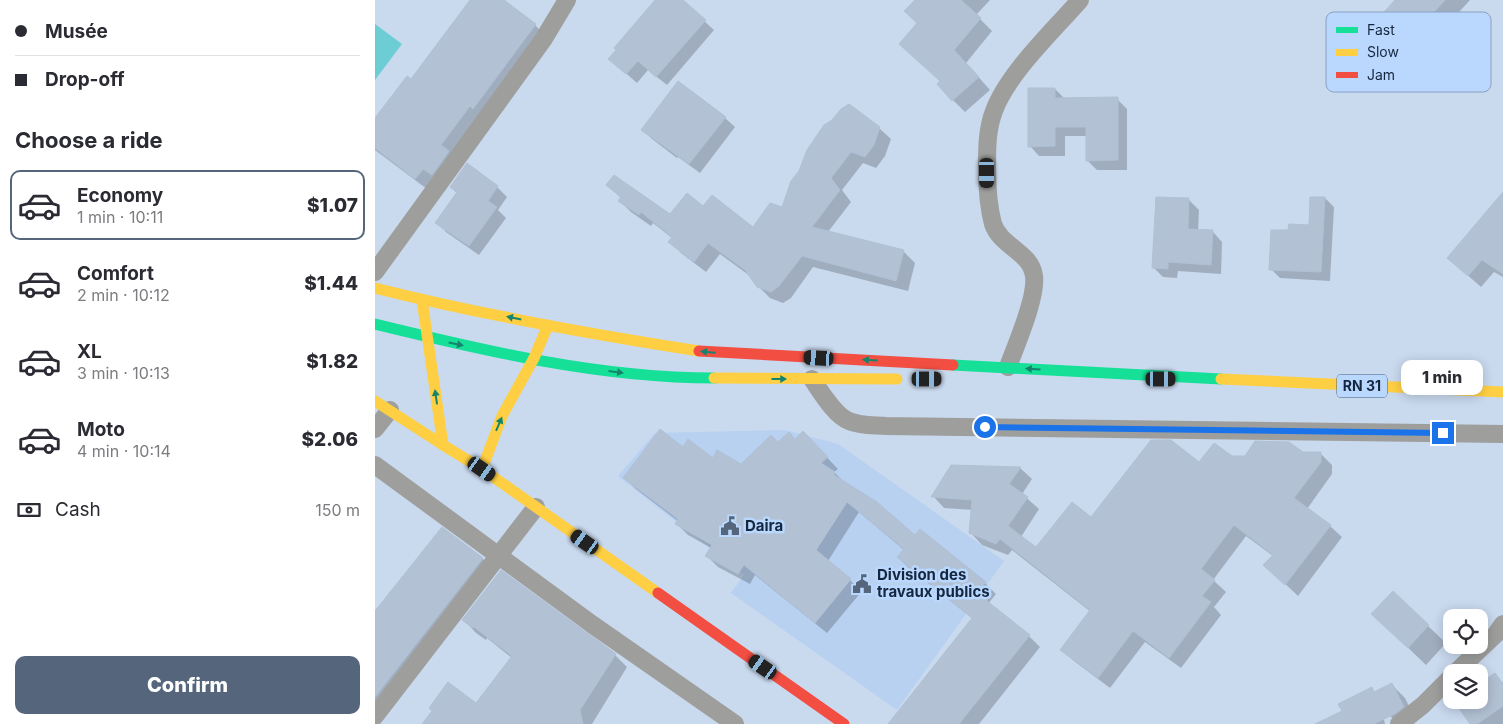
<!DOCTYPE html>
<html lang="en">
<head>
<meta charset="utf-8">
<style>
  body { margin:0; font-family:Inter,sans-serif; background:#f7f7f7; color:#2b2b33; height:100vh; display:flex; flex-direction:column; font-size:19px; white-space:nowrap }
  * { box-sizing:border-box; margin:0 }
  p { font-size:16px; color:#7c7c81 }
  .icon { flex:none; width:28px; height:28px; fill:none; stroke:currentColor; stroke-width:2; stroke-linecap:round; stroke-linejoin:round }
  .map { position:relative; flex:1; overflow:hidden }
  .panel { display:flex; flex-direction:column; background:#fff; width:375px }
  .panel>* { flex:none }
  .hud { display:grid; align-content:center; height:110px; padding:0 15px; background:#fff }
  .buttons { position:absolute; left:1068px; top:609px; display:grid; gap:10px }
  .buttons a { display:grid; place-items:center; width:45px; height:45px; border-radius:10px; background:#fff; box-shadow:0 2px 12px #0003; font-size:25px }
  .end { position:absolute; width:22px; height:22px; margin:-11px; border:6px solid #1a73e8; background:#fff; box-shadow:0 0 0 2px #fff }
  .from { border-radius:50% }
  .bubble { position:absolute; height:35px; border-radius:10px; background:#fff; box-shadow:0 2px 12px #0003; font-size:16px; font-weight:800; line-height:35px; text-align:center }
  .car { position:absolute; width:15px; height:30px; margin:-15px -8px; border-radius:6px; box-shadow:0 0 4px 1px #0007; background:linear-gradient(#222 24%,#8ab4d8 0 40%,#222 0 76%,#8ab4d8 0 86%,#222 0) }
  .hud b { display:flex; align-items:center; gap:18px; height:48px; font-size:19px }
  .hud b+b { border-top:1px solid #e1e1e2 }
  .hud i { width:12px; height:12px; background:#2b2b33 }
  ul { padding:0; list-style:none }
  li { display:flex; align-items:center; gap:15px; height:70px; margin:0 10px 8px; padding:0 5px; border:2px solid transparent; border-radius:10px }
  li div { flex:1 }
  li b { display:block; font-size:19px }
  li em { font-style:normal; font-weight:800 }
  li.on { border-color:#54657c }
  li>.icon { width:45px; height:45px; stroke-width:1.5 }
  h2 { padding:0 15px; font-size:22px; line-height:60px }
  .pay { display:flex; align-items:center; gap:12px; height:55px; padding:0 15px; font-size:19px }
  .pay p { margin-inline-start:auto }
  .action { display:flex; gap:10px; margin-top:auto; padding:10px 15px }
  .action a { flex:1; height:58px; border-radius:10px; background:#54657c; color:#fff; font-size:20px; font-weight:800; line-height:58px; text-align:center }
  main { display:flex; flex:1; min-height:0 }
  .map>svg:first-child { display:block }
  .built { fill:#b8d1f1 }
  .water { fill:#6dcdd5 }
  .shadow { fill:#0003 }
  .building { fill:#b2c1d4; stroke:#b0c0d5 }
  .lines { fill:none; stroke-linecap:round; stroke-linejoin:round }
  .street { stroke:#9e9e9d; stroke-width:18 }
  .fast { stroke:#16e098; stroke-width:11 }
  .slow { stroke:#ffcf43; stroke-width:11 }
  .jam { stroke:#f24e42; stroke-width:11 }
  .oneway { fill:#16846c }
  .route { stroke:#1a73e8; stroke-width:6 }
  .labels { text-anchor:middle; stroke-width:5; stroke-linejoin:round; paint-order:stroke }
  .shield { fill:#bad7fd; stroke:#465c78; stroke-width:1 }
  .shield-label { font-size:14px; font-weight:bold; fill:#15273f }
  .poi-label { font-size:15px; font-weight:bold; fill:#15273f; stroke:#bad7fd; text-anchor:start }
  .key { fill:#bad7fd; stroke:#88a2c4; stroke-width:1 }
  .key-label { font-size:14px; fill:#15273f }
</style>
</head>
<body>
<main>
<section class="panel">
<div class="hud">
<b><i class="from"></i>Musée</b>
<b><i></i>Drop-off</b>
</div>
<h2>Choose a ride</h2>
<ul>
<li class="on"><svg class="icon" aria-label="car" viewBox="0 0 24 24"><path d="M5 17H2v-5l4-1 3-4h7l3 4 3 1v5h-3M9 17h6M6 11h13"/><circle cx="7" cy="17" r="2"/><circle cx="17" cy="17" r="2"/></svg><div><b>Economy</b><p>1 min · 10:11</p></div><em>$1.07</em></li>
<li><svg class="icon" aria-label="car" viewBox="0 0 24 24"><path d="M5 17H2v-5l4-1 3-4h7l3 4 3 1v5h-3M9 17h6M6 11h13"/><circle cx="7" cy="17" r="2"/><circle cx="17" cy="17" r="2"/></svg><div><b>Comfort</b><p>2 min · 10:12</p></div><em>$1.44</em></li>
<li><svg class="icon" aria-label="car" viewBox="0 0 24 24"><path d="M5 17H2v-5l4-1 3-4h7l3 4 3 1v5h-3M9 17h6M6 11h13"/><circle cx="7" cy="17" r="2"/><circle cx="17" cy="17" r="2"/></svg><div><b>XL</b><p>3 min · 10:13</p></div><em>$1.82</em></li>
<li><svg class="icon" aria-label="car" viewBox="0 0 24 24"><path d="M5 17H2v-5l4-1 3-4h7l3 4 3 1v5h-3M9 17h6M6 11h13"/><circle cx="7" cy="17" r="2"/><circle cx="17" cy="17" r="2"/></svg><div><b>Moto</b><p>4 min · 10:14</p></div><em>$2.06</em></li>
</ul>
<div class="pay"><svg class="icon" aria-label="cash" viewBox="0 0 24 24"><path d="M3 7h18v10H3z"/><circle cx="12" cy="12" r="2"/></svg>Cash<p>150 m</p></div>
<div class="action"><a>Confirm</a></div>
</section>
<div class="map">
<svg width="1128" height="724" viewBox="0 0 1128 724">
  <rect width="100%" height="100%" fill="#c9d9ee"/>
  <!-- built -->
  <polygon class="built" points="410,430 463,444 629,561 522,710 356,593 369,575 243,476 280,433"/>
  <!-- water -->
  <polygon class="water" points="0,24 27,44 0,80"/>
  <!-- shadow -->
  <g class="shadow">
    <polygon points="96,0 127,0 160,25 172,37 52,189 0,150 0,120 36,81"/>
    <polygon points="281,0 306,0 339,30 292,85 273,70 262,83 245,68"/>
    <polygon points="541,0 615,0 601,15 617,31 591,63 615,90 590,112 578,100 566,82 544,24"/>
    <polygon points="1022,0 1095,0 1021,81 994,57"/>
    <polygon points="680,89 690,99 742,99 752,109 752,170 722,170 712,160 712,136 690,136 690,156 664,156 655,146"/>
    <polygon points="350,118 360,127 325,173 303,157 302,158 277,139 267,129"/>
    <polygon points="504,128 516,139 510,156 501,168 488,163 467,190 476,202 453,232 529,252 540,263 533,291 438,267 416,298 408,303 395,298 383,286 375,276 345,254 331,272 306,253 295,241 297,238 278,223 276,226 256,212 245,201 246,198 233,185 295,216 328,208 378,228 408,209"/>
    <polygon points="76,187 122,187 132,197 123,210 131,218 104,255 71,232 62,222 82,193"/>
    <polygon points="1128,194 1128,277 1119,272 1106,287 1073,258"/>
    <polygon points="950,198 959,207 955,281 905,278 896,269 915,232 935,226"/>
    <polygon points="814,200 824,210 823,231 838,232 847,242 846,274 803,271 802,278 788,277 778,267"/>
    <polygon points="420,440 439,444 463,469 459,472 471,484 540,536 545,531 610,583 621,594 613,604 654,636 665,647 604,724 515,724 598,619 534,568 523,557 529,550 484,512 453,561 487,591 452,633 380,575 375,584 343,567 332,556 336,548 313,535 302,524 303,521 261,489 250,478 308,448 338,460 366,465 403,443"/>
    <polygon points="945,453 957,465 957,474 932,509 955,526 967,537 923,596 902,576 898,556 871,536 838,580 851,592 839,607 846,615 806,668 770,642 735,688 699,661 687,650 716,612 637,550 633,555 607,545 596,533 598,510 569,508 558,496 645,468 657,479 647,494 664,509 646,537 662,549 717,518 824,464 856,458"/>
    <polygon points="67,529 108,559 120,571 0,724 0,613"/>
    <polygon points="998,614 1053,626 1071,643 1051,665"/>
    <polygon points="89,620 240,655 252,667 217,724 57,724 101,704 137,658 112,638 111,640 101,633"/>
    <polygon points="1120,674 1128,683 1128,724 1097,724 1083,700 1104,700 1104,685"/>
    <polygon points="1017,685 1030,698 1041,720 1023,724 1015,716"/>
    <polygon points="1005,704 1010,724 956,724"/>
  </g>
  <!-- building -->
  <g class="building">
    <polygon points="95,0 129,0 161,24 98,109 95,106 66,145 74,151 57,175 48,169 40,179 0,148 0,118 32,76 36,79"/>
    <polygon points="280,0 308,0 331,20 281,77 263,61 251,74 233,59 241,50 239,48"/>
    <polygon points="540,0 586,0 606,18 579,50 604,77 577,101 562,84 565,81 524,44 542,23 529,11"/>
    <polygon points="1020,0 1070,0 1007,69 980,44"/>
    <polygon points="303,81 351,117 314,164 266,130"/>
    <polygon points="653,88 680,88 680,98 743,97 743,160 711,161 711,127 680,127 680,146 653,147"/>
    <polygon points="474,104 505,127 499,145 490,157 476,152 456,178 465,190 437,227 529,250 521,281 427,256 404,286 396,292 382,287 370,270 333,243 319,262 293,242 297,237 266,212 264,215 243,201 246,197 231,185 239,175 295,214 312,193 328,206 337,195 378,227 395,203 407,207 416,181 424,171 432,150 449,125 457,120 466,109"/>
    <polygon points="92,163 123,186 113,201 122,207 94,246 60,223 82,192 75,187"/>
    <polygon points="1128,192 1128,274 1107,260 1093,276 1072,258"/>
    <polygon points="781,197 814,198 813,229 838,230 836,265 793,262 793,269 777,268"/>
    <polygon points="935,197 950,197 946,272 894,270 896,230 913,230 914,224 934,225"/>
    <polygon points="285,429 308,447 313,439 338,458 342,450 366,464 396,435 403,442 414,432 420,439 428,431 453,457 446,463 460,472 459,475 502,502 540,535 545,529 611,582 602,593 655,635 584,724 513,724 597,618 522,557 529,549 472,502 441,550 476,579 440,623 369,565 363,574 330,556 337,545 300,524 303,519 248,478"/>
    <polygon points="776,440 796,440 824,462 839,443 857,456 870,456 880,441 914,442 928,452 946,452 946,462 919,498 956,525 910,585 888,565 898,555 859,525 826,569 840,580 827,596 836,602 794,658 758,631 723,678 685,650 715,610 625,539 621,544 594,533 597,500 556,497 576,465 646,467 634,484 653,497 633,526 661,547 697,502 716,517"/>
    <polygon points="67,527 108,558 0,697 0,611"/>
    <polygon points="126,570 241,654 205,710 208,724 47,724 57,711 54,708 73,682 101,703 137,656 99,627 98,628 87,620"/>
    <polygon points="1018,591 1054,625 1033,648 996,614"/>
    <polygon points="1120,673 1128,684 1128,706 1102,724 1095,724 1078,700 1104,700 1104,684"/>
    <polygon points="1017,683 1029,707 1021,713 999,724 940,724 967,711 963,704 997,687 999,692"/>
  </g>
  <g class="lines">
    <!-- street -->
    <g class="street">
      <polyline points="0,272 168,40 192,0"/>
      <path d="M633 367C641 345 662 297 659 276 656 252 626 247 618 224 613 205 612 186 612 167 612 148 612 129 619 111 633 73 678 31 705 0"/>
      <path d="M437 379C446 392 460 416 474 421 485 426 499 425 511 426L1128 434"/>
      <polyline points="0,429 15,410"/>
      <polyline points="0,465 218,625 360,724"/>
      <polyline points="1081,672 1121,634 1128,624"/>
      <polyline points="0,716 161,507"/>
      <polyline points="1024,724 1048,705 1076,677"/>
    </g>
    <!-- fast -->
    <g class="fast">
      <path d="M0 324C111 351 224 378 339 378"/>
      <polyline points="578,365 846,379"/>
    </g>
    <!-- slow -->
    <g class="slow">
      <path d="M0 288C107 315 215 334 324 351"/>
      <polyline points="47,300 68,445 107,469 283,593"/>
      <polyline points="339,378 522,379"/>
      <polyline points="846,379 1128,392"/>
      <polyline points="0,401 68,445"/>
      <polyline points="107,469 127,416 159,358 173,325"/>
    </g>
    <!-- jam -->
    <g class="jam">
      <polyline points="324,351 578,365"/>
      <polyline points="283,593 469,724"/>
    </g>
  </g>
  <!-- one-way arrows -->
  <defs><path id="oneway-solid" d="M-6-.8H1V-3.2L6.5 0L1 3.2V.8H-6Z" transform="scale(1.25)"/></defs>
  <g class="oneway">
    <use href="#oneway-solid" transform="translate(139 318) rotate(-168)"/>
    <use href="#oneway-solid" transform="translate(81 344) rotate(12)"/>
    <use href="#oneway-solid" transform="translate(333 352) rotate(-175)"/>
    <use href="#oneway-solid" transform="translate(495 360) rotate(-177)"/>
    <use href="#oneway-solid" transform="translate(658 369) rotate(-177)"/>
    <use href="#oneway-solid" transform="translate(241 372) rotate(7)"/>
    <use href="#oneway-solid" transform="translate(404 379)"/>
    <use href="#oneway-solid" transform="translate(61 397) rotate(-98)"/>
    <use href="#oneway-solid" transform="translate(124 424) rotate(-67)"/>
  </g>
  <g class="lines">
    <!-- route -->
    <polyline class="route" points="610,427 1068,433"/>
  </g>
  <!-- icons -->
  <defs>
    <g id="civic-bare" transform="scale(1.5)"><path d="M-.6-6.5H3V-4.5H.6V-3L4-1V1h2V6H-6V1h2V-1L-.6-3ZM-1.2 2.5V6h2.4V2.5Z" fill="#54657c" stroke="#bad7fd" stroke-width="2.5" paint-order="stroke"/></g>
  </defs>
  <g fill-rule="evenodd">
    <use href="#civic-bare" x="355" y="526"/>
    <use href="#civic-bare" x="487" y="584"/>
  </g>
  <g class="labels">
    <!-- shield labels -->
    <rect class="shield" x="962" y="374.5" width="50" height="23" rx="4"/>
    <g class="shield-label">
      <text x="987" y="391">RN 31</text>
    </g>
    <!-- poi labels -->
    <g class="poi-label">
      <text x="370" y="531">Daira</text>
      <text x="502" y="580">Division des<tspan x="502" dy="17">travaux publics</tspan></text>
    </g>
  </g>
  <!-- legend -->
  <rect x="951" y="12" width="165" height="80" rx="8" class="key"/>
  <rect x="961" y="27" width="22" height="6" fill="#16e098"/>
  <rect x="961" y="49" width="22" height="7" fill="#ffcf43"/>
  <rect x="961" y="72" width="22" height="6" fill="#f24e42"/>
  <g class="key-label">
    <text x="992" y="35">Fast</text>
    <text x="992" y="57">Slow</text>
    <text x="992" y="80">Jam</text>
  </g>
</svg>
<div class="buttons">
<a><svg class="icon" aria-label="locate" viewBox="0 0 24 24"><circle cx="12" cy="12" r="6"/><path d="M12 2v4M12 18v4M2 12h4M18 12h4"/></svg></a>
<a><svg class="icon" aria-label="layers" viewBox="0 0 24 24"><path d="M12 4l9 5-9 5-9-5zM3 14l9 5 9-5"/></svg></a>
</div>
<i class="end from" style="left:610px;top:427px"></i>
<i class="end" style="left:1068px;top:433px"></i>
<div class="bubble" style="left:1026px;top:360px;width:82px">1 min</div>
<i class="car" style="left:612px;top:173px;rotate:180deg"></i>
<i class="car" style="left:444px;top:358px;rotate:273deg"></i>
<i class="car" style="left:552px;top:379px;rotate:90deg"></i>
<i class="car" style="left:786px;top:379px;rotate:90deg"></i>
<i class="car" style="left:107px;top:469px;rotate:125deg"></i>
<i class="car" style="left:210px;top:542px;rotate:305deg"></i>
<i class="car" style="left:388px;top:667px;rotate:305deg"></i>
</div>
</main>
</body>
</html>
